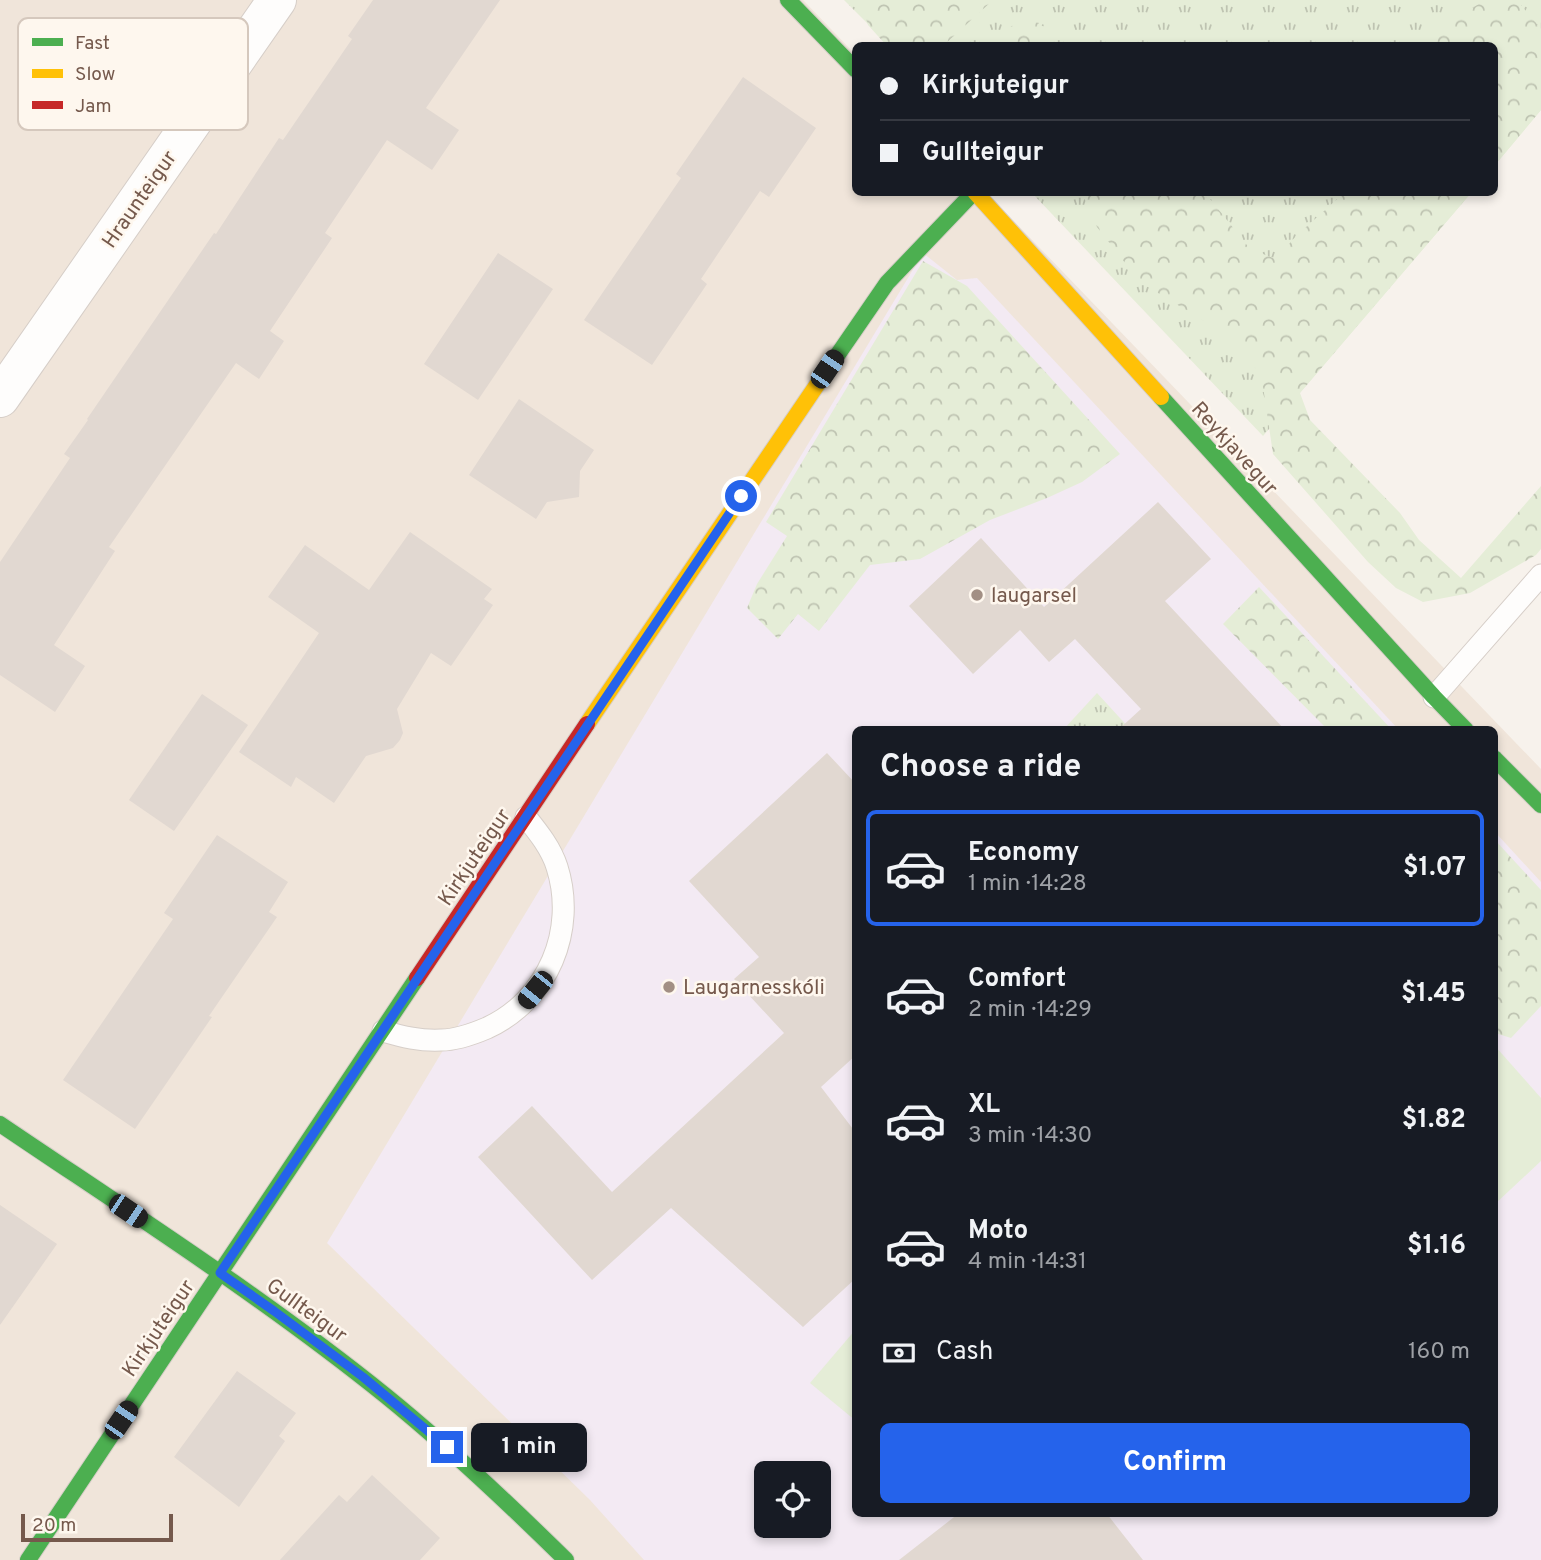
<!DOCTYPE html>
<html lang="en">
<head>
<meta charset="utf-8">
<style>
  body { margin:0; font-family:Overpass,sans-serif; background:#242831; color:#f1f3f6; height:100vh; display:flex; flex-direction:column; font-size:26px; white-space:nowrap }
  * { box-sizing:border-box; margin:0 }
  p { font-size:23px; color:#9ea1a6 }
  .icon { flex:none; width:38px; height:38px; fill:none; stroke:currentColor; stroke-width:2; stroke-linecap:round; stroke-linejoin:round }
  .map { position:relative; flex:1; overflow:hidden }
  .side { position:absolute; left:852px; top:726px; width:646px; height:791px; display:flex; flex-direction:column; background:#171b24; border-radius:10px; box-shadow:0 4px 10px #0003 }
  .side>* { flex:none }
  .guide { position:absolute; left:852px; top:42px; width:646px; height:154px; border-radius:10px; box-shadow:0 4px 10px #0003; display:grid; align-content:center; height:154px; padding:0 28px; background:#171b24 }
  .controls { position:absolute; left:754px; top:1461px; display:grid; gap:14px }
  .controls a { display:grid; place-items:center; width:77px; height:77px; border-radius:10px; background:#171b24; box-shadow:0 4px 10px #0003; font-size:35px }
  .scale { position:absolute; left:21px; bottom:18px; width:152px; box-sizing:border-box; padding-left:7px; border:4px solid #75594c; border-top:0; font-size:19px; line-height:24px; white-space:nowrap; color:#75594c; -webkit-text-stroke:5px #fef7ee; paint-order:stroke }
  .end { position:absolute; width:32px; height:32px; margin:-16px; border:9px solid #2563eb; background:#fff; box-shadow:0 0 0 4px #fff }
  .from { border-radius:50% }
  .bubble { position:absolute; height:49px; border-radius:10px; background:#171b24; box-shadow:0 4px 10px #0003; font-size:23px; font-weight:700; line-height:49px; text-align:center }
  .car { position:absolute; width:21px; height:42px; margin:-21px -10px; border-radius:9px; box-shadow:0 0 5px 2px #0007; background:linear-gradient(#222 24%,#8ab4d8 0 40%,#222 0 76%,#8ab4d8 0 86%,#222 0) }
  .guide b { display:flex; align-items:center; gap:24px; height:66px; font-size:26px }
  .guide b+b { border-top:2px solid #363941 }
  .guide i { width:18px; height:18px; background:#f1f3f6 }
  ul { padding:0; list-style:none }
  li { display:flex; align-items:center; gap:21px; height:116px; margin:0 14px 10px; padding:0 14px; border:4px solid transparent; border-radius:10px }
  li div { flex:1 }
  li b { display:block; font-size:26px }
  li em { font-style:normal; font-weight:700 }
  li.current { border-color:#2563eb }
  li>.icon { width:63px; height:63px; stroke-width:1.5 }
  h2 { padding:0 28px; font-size:32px; line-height:84px }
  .pay { display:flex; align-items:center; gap:18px; height:77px; padding:0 28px; font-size:26px }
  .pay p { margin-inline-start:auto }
  .cta { display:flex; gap:14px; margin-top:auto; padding:14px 28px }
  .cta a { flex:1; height:80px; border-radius:10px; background:#2563eb; color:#fff; font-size:28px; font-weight:700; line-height:80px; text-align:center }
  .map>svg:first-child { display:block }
  .residential { fill:#f0e5da; fill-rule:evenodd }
  .education { fill:#f3eaf3; fill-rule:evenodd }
  .grass { fill:url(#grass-tufts) }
  .forest { fill:url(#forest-crowns) }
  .pitch { fill:#e5edd7 }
  .building { fill:#e1d8d1 }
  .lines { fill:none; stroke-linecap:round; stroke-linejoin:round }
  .lane-casing { stroke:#d6cec8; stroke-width:23 }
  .street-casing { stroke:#d6cec8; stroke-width:40 }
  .fast-casing { stroke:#d6cec8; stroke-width:18 }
  .slow-casing { stroke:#d6cec8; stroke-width:18 }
  .jam-casing { stroke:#d6cec8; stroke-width:18 }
  .lane { stroke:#fefdfc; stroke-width:21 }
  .street { stroke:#fefdfc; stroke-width:38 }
  .fast { stroke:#4caf50; stroke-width:16 }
  .slow { stroke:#ffc107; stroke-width:16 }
  .jam { stroke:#c62828; stroke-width:16 }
  .route { stroke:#2563eb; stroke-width:9 }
  .poi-dot { fill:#a28f84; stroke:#fef7ee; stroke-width:2.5 }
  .labels { text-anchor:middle; stroke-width:5; stroke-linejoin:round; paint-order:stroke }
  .street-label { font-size:21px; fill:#75594c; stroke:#fef7ee }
  .poi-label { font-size:21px; fill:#75594c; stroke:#fef7ee; text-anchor:start }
  .key { fill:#fef7ee; stroke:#d5c8bd; stroke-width:2 }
  .key-label { font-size:19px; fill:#75594c }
</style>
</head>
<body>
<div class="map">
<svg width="1541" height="1560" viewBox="0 0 1541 1560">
  <defs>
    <pattern id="grass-tufts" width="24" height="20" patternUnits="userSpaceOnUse" patternTransform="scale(1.75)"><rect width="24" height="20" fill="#e5edd7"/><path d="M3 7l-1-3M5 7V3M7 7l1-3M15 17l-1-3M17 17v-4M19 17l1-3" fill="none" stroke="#bec3b1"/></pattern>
    <pattern id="forest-crowns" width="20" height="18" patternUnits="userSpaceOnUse" patternTransform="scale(1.75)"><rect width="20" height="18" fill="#e5edd7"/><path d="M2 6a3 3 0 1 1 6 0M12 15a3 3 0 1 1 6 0" fill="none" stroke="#bec3b1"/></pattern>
  </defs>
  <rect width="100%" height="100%" fill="#f7f2ec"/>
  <!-- residential -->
  <path class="residential" d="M0 0H803L856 55V192L987 193 1541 769V1560H0ZM856 730H1494V1514H856ZM766 1474H819V1526H766Z"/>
  <!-- education -->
  <path class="education" d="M923 253 957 280 977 278 1399 730H856V1514H1494L1495 832 1541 882V1560H644L590 1500 327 1243ZM766 1474H819V1526H766Z"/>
  <!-- grass -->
  <g class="grass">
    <polygon points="844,0 1541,0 1541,110 1495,165 1494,46 889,45"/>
    <polygon points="1032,193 1471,193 1263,436"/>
    <polygon points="1097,693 1131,730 1063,730"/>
  </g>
  <!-- forest -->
  <g class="forest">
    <polygon points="860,0 993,0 944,45 887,46 868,25"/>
    <polygon points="1517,0 1541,29 1541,110 1495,165 1494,46 1422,45 1425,36 1484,1"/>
    <polygon points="1027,17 1046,28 1047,45 998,45 1010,27"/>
    <polygon points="1082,193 1198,193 1211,200 1250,249 1276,259 1296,236 1344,193 1471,193 1300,393 1310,420 1400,513 1419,540 1461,578 1541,486 1541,549 1536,555 1470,593 1423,602 1396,588 1368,562 1273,454 1261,373 1209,324 1140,282 1097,227"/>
    <polygon points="923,261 967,286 1120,454 1082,482 1047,498 990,520 920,559 870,565 819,631 798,614 778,639 747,608 757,584 787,536 766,522"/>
    <polygon points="1259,587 1392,730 1328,730 1223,624"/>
    <polygon points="1495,840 1541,890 1541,1006 1511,1038 1495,1033"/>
  </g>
  <!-- pitch -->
  <g class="pitch">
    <polygon points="1495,1046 1541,1098 1541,1161 1495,1204"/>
    <polygon points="856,1329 856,1421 810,1383"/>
  </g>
  <!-- building -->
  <g class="building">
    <polygon points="373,0 500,0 426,108 459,130 432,170 387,140 325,233 332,238 270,331 284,341 259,379 236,363 109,547 115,551 54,645 85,666 55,712 0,675 0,562 70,458 64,454 88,420 87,419 214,233 216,234 279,138 283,140 352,39 348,36"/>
    <polygon points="743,77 816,128 769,197 760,191 701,279 707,284 652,365 584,320 681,178 676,174"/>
    <polygon points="498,253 553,289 478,400 424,364"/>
    <polygon points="519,399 594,450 580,471 579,497 547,502 536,519 469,475"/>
    <polygon points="1158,502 1211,559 1165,601 1285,730 1118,730 1141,709 1075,639 1049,662 1020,630 973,674 909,606 981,538 1044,607"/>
    <polygon points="410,532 492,589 484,599 493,605 451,666 431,653 397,709 403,733 400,740 393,748 366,756 334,803 296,777 291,787 239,752 319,633 268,597 305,545 369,590"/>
    <polygon points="202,694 248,725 174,831 129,800"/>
    <polygon points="827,753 856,784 856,1055 821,1087 856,1133 856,1278 803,1327 671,1208 592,1280 478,1157 532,1106 612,1192 784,1033 734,979 759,957 689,881"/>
    <polygon points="217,835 288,882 269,912 277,917 209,1016 212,1017 135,1129 63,1080 173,919 164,913"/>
    <polygon points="0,1205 57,1244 0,1325"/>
    <polygon points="237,1371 296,1413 279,1436 285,1441 239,1507 174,1457"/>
    <polygon points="372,1475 440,1538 420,1560 280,1560 339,1495 347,1502"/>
    <polygon points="958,1514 1107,1514 1143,1560 899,1560"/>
  </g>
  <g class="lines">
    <!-- lane casing -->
    <g class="lane-casing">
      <g id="lane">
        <polyline points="1434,697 1541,575"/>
        <path d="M383 1031C403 1037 420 1041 441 1040 457 1040 473 1034 487 1028 548 1000 577 930 557 867 551 848 538 832 526 817"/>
      </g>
    </g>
    <!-- street casing -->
    <g class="street-casing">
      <polyline id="street" points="0,398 277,0"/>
    </g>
    <!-- fast casing -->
    <g class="fast-casing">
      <g id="fast">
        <polyline points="788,0 856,70"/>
        <polyline points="823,376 887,283 974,192"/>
        <polyline points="1161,397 1434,697 1466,730"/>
        <polyline points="1494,758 1541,805"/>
        <path d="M0 1124C130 1212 263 1297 386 1396 449 1447 508 1503 566 1560"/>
        <polyline points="28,1560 417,978"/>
      </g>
    </g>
    <!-- slow casing -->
    <g class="slow-casing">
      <g id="slow">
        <polyline points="975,192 1161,397"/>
        <polyline points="587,724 823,376"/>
      </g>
    </g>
    <!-- jam casing -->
    <g class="jam-casing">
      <polyline id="jam" points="417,978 587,724"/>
    </g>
    <!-- lane -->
    <use href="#lane" class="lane"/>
    <!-- street -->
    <use href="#street" class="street"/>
    <!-- fast -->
    <use href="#fast" class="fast"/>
    <!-- slow -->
    <use href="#slow" class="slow"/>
    <!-- jam -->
    <use href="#jam" class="jam"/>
  </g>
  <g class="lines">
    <!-- route -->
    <polyline class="route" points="447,1447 363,1377 274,1311 220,1273 741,496"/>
  </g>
  <!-- markers -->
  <g class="poi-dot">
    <circle cx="977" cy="595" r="7"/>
    <circle cx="669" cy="987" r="7"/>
  </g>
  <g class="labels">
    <!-- street labels -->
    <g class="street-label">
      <text transform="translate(139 199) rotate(-55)" y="7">Hraunteigur</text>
      <text transform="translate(1235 448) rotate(48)" y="7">Reykjavegur</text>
      <text transform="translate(474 857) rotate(-56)" y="7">Kirkjuteigur</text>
      <text transform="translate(307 1310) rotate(36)" y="7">Gullteigur</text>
      <text transform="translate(158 1328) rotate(-56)" y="7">Kirkjuteigur</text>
    </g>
    <!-- poi labels -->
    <g class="poi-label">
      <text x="991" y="602">laugarsel</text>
      <text x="683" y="994">Laugarnesskóli</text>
    </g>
  </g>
  <!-- legend -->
  <rect x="18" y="18" width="230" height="112" rx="10" class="key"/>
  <rect x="32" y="38" width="31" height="8" fill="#4caf50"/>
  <rect x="32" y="69" width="31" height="9" fill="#ffc107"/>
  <rect x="32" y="101" width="31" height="8" fill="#c62828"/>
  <g class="key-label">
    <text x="75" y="49">Fast</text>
    <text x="75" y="80">Slow</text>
    <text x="75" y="112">Jam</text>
  </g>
</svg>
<div class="controls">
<a><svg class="icon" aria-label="locate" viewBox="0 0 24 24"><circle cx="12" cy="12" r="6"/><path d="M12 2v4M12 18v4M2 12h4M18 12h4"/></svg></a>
</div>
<div class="scale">20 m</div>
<i class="end from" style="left:741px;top:496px"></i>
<i class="end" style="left:447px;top:1447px"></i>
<div class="bubble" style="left:471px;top:1423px;width:116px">1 min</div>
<i class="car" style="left:827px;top:369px;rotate:34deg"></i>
<i class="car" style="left:535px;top:990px;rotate:219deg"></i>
<i class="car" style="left:128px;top:1211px;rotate:124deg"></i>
<i class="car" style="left:121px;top:1420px;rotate:34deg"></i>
<div class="guide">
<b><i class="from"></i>Kirkjuteigur</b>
<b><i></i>Gullteigur</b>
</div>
<section class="side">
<h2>Choose a ride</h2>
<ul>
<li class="current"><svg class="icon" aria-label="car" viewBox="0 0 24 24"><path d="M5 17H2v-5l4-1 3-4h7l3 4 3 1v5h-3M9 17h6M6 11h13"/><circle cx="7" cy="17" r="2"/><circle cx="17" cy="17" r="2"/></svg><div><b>Economy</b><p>1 min · 14:28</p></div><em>$1.07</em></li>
<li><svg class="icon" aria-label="car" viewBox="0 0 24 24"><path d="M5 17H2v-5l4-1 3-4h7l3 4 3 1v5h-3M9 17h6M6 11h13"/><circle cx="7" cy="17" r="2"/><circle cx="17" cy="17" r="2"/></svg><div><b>Comfort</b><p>2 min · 14:29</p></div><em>$1.45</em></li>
<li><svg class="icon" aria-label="car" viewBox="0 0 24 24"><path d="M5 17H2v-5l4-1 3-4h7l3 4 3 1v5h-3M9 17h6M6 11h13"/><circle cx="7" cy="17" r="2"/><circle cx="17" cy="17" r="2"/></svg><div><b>XL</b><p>3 min · 14:30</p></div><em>$1.82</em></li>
<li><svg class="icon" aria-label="car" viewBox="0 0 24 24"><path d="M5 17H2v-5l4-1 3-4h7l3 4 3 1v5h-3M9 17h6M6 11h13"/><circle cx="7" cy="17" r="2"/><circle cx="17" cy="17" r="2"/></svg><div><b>Moto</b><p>4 min · 14:31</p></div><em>$1.16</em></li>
</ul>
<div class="pay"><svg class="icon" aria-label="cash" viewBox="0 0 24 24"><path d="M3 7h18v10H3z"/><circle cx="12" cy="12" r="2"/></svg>Cash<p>160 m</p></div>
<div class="cta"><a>Confirm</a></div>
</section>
</div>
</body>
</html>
